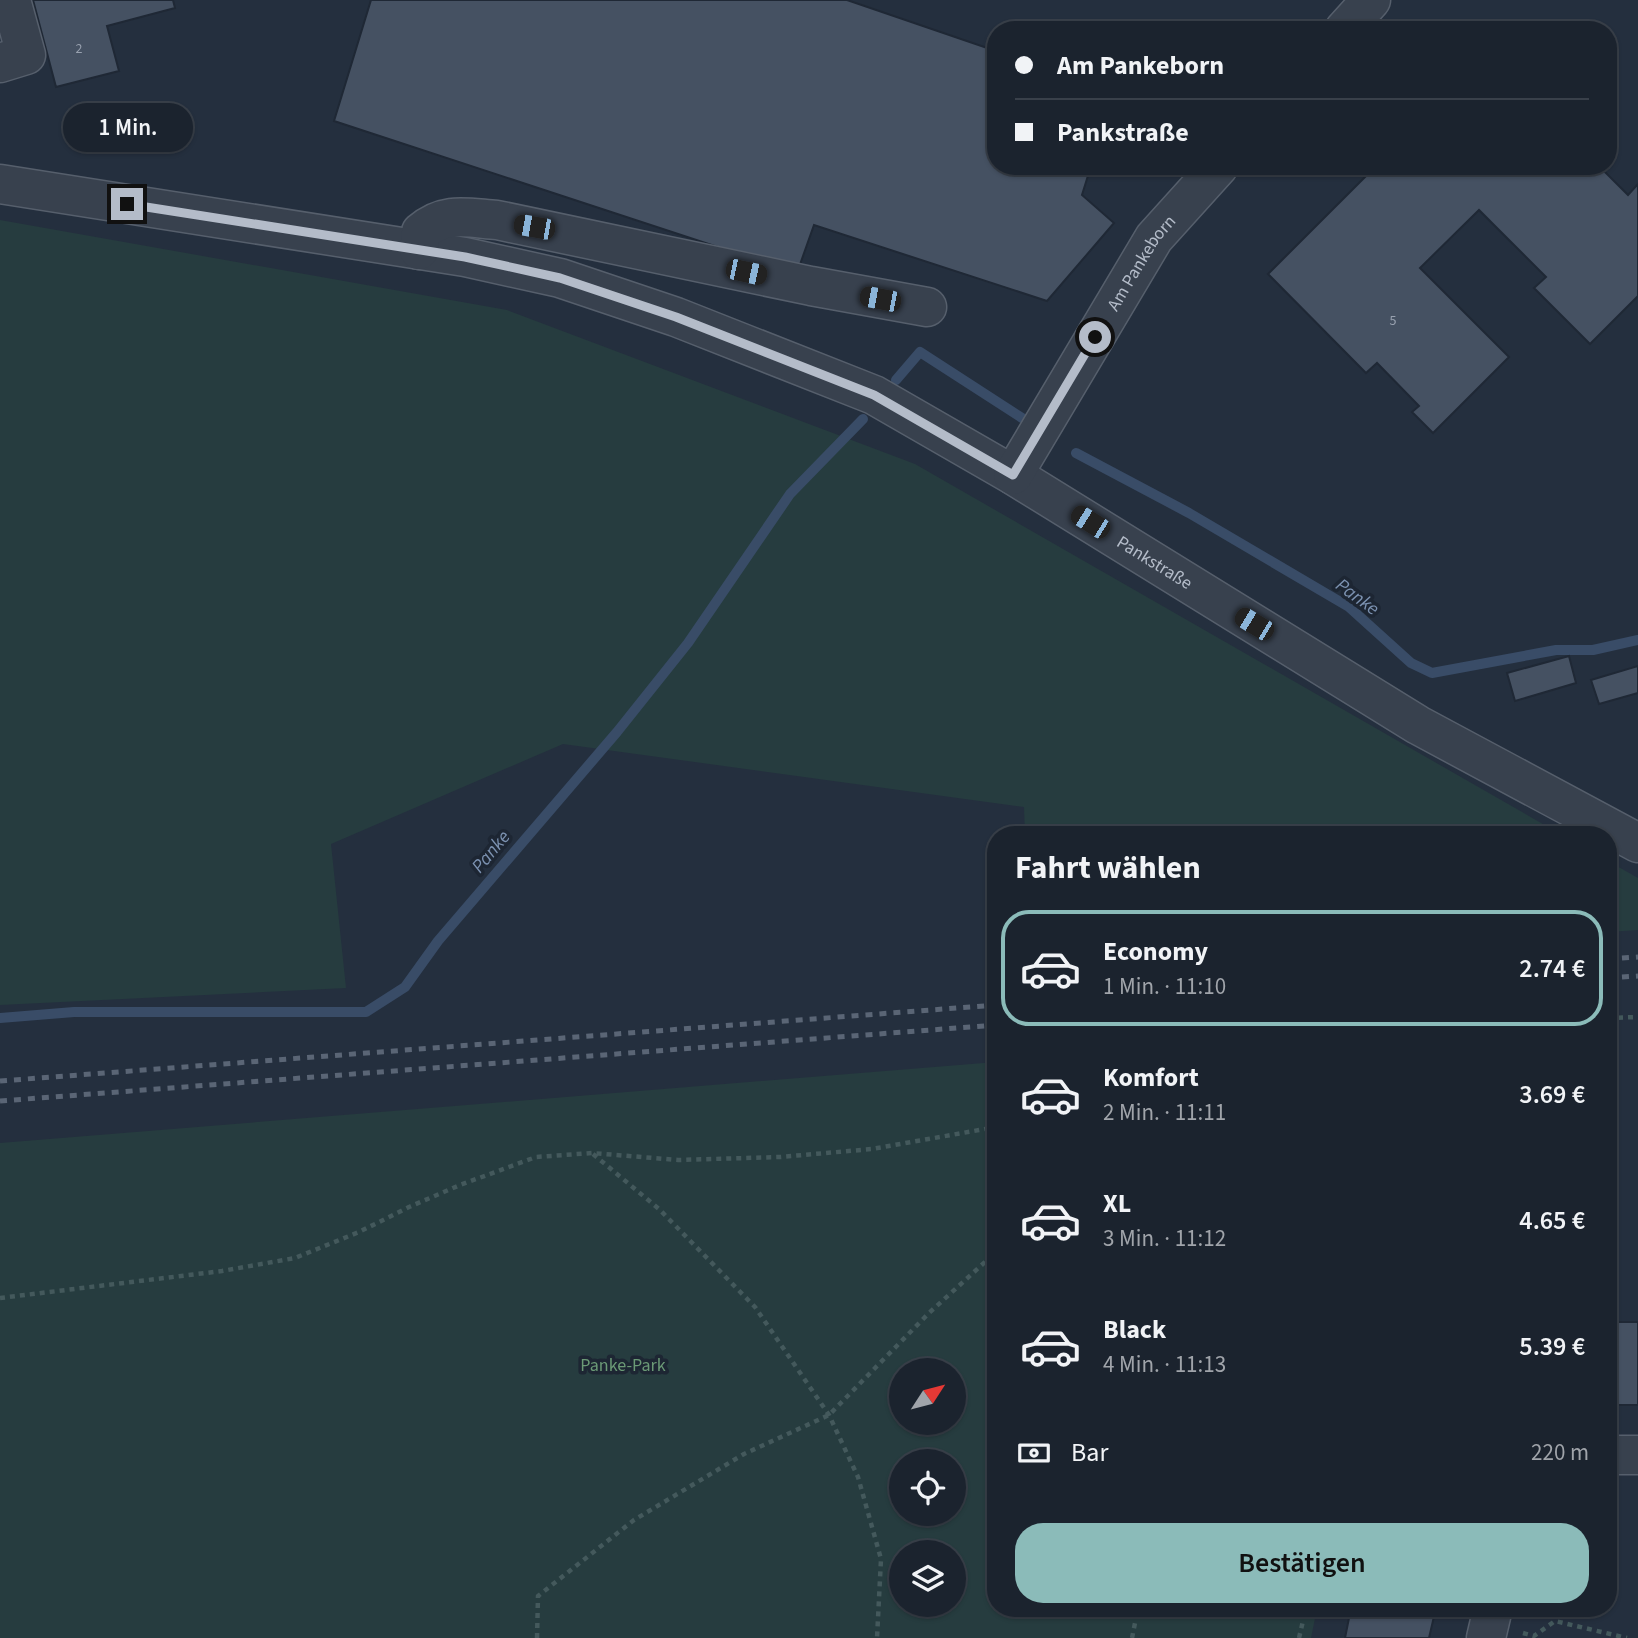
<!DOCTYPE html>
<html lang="de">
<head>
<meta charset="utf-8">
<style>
  body { margin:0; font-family:"Source Sans 3",sans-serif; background:#282f3a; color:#f1f3f6; height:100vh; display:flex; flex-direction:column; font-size:26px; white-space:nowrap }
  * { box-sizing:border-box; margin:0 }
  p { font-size:23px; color:#a0a4aa }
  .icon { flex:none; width:38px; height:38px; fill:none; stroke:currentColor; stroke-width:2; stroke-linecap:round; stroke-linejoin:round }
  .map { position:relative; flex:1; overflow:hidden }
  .panel { position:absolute; left:987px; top:826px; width:630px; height:791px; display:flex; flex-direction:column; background:#1b232e; border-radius:28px; box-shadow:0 2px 5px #0004,0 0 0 2px #39404a }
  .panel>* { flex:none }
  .hud { position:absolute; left:987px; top:21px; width:630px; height:154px; border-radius:28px; box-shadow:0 2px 5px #0004,0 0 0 2px #39404a; display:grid; align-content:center; height:154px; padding:0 28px; background:#1b232e }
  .needle { width:46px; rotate:54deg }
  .tools { position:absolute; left:889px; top:1358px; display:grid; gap:14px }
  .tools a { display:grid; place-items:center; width:77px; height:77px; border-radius:50%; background:#1b232e; box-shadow:0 2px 5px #0004,0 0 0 2px #39404a; font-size:35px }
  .end { position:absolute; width:32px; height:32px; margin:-16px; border:9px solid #b4bcc9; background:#111; box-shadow:0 0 0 4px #111 }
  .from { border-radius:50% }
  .bubble { position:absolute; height:49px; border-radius:24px; background:#1b232e; box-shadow:0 2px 5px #0004,0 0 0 2px #39404a; font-size:23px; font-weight:600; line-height:49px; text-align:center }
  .car { position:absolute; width:21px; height:42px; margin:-21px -10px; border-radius:9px; box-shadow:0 0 5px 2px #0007; background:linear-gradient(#222 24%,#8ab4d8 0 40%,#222 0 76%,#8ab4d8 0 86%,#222 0) }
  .hud b { display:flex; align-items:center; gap:24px; height:66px; font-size:26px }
  .hud b+b { border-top:2px solid #39404a }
  .hud i { width:18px; height:18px; background:#f1f3f6 }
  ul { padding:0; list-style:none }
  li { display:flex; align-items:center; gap:21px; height:116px; margin:0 14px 10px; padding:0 14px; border:4px solid transparent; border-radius:28px }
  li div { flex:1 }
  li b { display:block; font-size:26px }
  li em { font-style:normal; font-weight:600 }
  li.selected { border-color:#8bbbb9 }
  li>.icon { width:63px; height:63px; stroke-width:1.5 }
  h2 { padding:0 28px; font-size:32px; line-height:84px }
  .pay { display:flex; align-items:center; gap:18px; height:77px; padding:0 28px; font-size:26px }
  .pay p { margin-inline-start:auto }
  .action { display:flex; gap:14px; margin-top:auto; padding:14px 28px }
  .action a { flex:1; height:80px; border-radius:28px; background:#8bbbb9; color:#111; font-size:28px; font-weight:600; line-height:80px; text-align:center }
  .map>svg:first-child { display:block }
  .green { fill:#263c3f; fill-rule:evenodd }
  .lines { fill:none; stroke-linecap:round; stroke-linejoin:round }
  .stream { stroke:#394c67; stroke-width:10 }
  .building { fill:#455162; stroke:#1f2835; stroke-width:2 }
  .minor-casing { stroke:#565f6c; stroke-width:41 }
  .path { stroke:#44595c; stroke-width:4.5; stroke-dasharray:5 5; stroke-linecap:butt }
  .minor { stroke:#38414e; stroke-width:38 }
  .rail { stroke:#5a6575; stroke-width:5; stroke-dasharray:7 7; stroke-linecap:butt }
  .route { stroke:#b4bcc9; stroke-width:9 }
  .labels { text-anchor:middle; stroke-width:7; stroke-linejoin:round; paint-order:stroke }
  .number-label { font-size:14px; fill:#98a1af }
  .street-label { font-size:18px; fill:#b4bcc9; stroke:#1d2633 }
  .park-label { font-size:18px; fill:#6b9a76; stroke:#1d2633 }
  .water-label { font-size:19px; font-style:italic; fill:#7c92b1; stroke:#1d2633 }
</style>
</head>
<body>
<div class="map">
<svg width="1638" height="1638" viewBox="0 0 1638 1638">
  <rect width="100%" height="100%" fill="#242f3e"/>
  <!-- green -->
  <g class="green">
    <polygon points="0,220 507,310 915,464 1562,835 1025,835 1024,807 563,744 331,844 346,988 0,1005"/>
    <polygon points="1608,861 1638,878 1638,930 1608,932"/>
    <path d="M996 1062V1608H1317L1311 1638H0V1143ZM954 1370V1423H901V1370ZM901 1461H954V1514H901ZM901 1552H954V1605H901Z"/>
  </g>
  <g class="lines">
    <!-- stream -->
    <g class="stream">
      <polyline points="896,380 920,352 1022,418"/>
      <polyline points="1076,453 1189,513 1349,607 1411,663 1432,673 1556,650 1593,650 1638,640"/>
      <polyline points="0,1018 74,1012 366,1012 405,987 438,941 617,732 688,643 790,494 863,419"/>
    </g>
  </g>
  <!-- building -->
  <g class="building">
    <polygon points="33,0 173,0 175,8 107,26 119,71 56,87"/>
    <polygon points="371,0 847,0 996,51 996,166 1091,166 1082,195 1114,223 1047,301 814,225 797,273 334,121"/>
    <polygon points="1376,166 1599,166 1628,195 1638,184 1638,296 1590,344 1534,288 1546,277 1479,210 1420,268 1509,357 1433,433 1412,412 1419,406 1377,363 1366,373 1268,274"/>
    <polygon points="1569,656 1576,683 1515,701 1507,673"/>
    <polygon points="1638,666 1638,693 1599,704 1591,680"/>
    <rect x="1608" y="1322" width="30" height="83"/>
    <polygon points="1351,1608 1436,1608 1429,1638 1345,1638"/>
  </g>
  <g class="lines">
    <!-- minor casing -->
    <g class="minor-casing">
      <g id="minor">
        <polyline points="1344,30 1371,0"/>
        <polyline points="0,63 26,55 11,0"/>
        <path id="s1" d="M0 184 465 257 560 278 676 317 874 395 1013 475 1418 725 1638 843"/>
        <path d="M419 250 421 232C445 211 468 218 497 220L811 286 927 307"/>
        <path id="s2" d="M1013 475 1154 238 1219 166"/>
        <polyline points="1608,1455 1638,1455"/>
        <polyline points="1486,1638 1493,1608"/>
      </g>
    </g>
    <!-- path -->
    <g class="path">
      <polyline points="1608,1018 1638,1017"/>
      <polyline points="593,1154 659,1209 755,1307 829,1415 858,1477 881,1559 877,1638"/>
      <polyline points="0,1298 222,1271 295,1258 359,1232 409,1207 460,1185 536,1157 592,1153 678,1160 780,1157 872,1149 996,1127"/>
      <polyline points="1523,1633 1534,1636 1555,1621 1627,1638"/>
      <polyline points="537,1638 538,1596 634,1520 744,1454 829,1415 929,1313 996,1252"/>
      <polyline points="1132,1638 1138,1608"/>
      <polyline points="1299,1638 1306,1608"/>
    </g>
    <!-- minor -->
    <use href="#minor" class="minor"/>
    <!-- rail -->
    <g class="rail">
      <polyline points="1608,959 1638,957"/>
      <polyline points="1608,978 1638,976"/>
      <polyline points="0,1081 996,1005"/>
      <polyline points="0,1101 996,1025"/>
    </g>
  </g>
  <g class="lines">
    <!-- route -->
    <polyline class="route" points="127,204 465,257 560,278 676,317 874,395 1013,475 1095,337"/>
  </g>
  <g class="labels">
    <!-- number labels -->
    <g class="number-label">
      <text x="79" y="53">2</text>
      <text x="1393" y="325">5</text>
    </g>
    <!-- street labels -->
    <g class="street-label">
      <text dy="6" stroke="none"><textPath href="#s2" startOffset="248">Am Pankeborn</textPath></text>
      <text dy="6" stroke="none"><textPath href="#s1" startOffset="1230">Pankstraße</textPath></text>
    </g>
    <!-- park labels -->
    <g class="park-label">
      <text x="623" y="1371">Panke-Park</text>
    </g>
    <!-- water labels -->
    <g class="water-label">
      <text transform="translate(1358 596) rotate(36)" y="7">Panke</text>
      <text transform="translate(490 851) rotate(-50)" y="7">Panke</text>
    </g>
  </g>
</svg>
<div class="tools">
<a><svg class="needle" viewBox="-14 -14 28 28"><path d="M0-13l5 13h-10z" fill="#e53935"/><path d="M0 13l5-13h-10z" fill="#a0a4aa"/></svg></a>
<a><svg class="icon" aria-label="locate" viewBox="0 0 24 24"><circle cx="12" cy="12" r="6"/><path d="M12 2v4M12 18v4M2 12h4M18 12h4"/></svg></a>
<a><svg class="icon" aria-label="layers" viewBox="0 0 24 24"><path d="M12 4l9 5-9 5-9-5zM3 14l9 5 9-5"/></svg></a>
</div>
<i class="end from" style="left:1095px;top:337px"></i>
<i class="end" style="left:127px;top:204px"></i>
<div class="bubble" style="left:63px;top:103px;width:130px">1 Min.</div>
<i class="car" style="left:534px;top:227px;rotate:280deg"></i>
<i class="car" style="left:746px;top:272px;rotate:102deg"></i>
<i class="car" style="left:880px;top:299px;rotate:281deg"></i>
<i class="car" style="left:1090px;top:522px;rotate:302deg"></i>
<i class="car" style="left:1254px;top:624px;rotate:301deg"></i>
<div class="hud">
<b><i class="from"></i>Am Pankeborn</b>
<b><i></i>Pankstraße</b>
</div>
<section class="panel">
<h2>Fahrt wählen</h2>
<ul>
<li class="selected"><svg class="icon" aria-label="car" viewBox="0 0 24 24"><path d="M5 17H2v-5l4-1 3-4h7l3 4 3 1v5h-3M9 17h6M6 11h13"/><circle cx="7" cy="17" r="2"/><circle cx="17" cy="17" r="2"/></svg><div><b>Economy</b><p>1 Min. · 11:10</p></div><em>2.74 €</em></li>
<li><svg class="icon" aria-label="car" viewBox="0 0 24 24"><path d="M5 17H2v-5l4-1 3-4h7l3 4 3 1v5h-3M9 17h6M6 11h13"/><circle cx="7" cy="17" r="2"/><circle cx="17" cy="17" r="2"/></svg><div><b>Komfort</b><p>2 Min. · 11:11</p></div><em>3.69 €</em></li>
<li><svg class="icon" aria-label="car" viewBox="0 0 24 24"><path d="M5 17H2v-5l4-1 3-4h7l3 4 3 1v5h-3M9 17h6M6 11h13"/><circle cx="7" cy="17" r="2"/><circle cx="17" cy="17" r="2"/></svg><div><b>XL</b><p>3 Min. · 11:12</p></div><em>4.65 €</em></li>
<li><svg class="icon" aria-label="car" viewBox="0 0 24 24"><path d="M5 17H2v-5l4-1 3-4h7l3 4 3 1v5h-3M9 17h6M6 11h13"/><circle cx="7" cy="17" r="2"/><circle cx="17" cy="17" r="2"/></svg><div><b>Black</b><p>4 Min. · 11:13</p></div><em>5.39 €</em></li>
</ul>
<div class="pay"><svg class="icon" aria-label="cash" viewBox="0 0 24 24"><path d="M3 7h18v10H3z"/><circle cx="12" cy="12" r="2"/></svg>Bar<p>220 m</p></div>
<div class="action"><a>Bestätigen</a></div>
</section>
</div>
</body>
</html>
